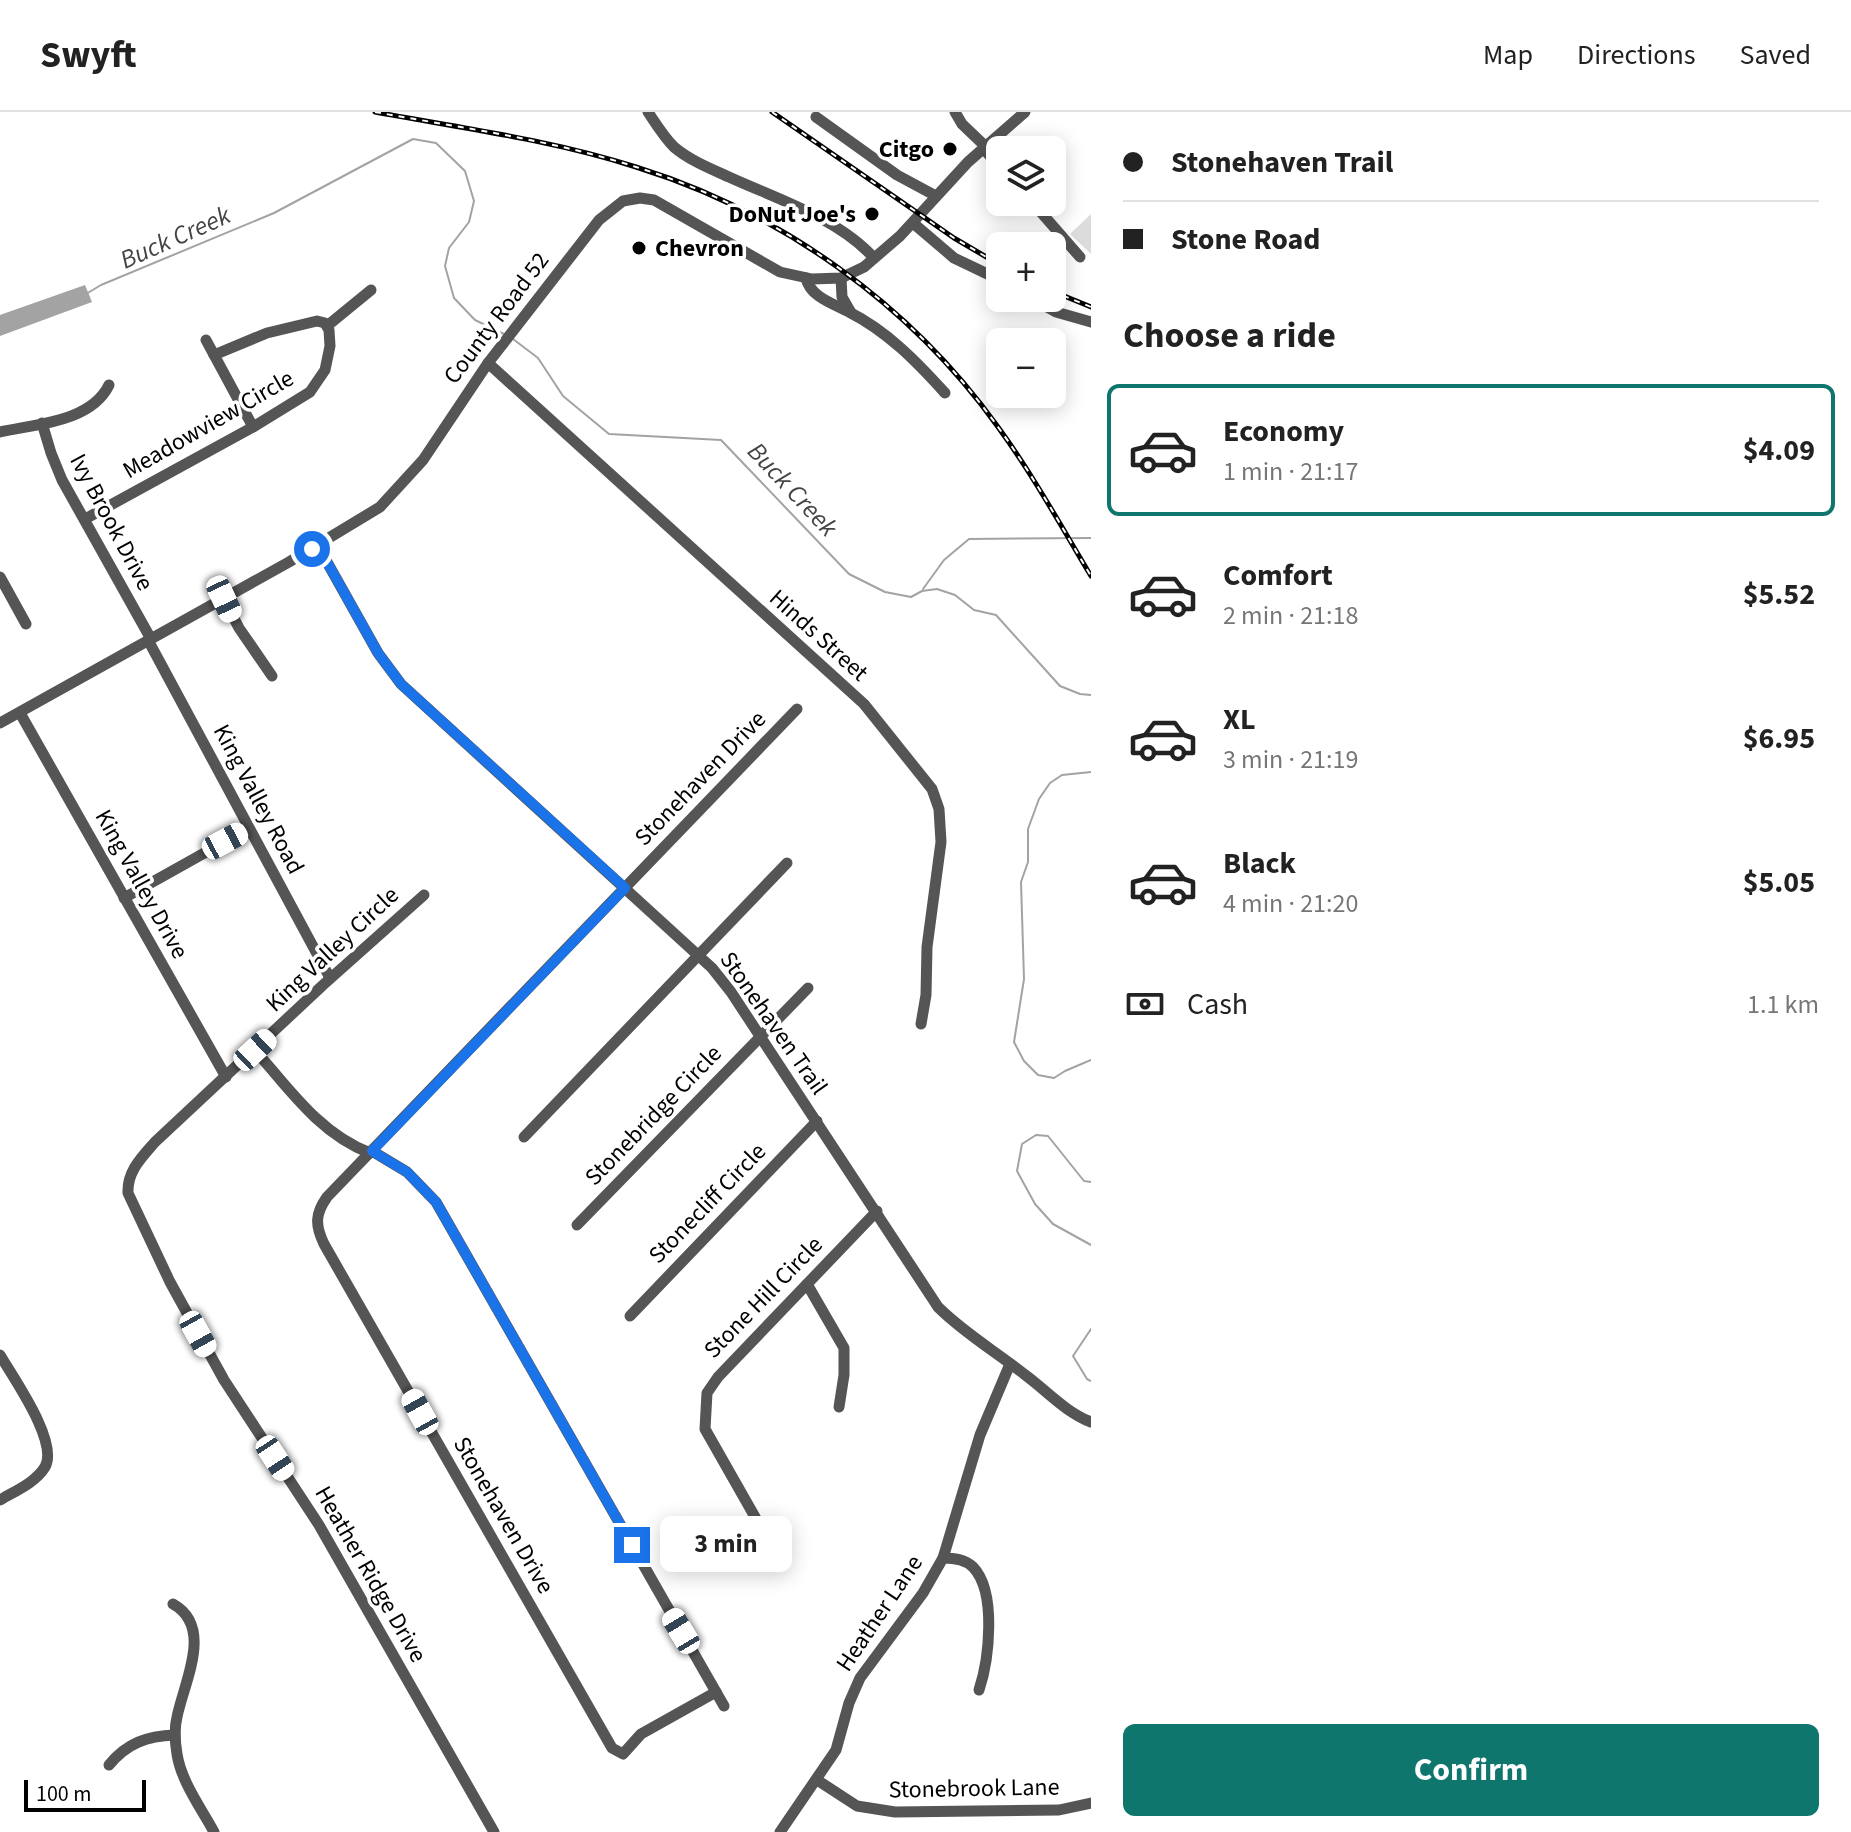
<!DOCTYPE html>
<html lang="en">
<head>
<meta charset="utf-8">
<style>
  body { margin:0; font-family:"Source Sans 3",sans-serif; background:#f6f6f6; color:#222; height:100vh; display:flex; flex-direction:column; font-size:30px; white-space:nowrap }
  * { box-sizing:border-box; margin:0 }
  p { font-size:26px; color:#767676 }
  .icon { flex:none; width:44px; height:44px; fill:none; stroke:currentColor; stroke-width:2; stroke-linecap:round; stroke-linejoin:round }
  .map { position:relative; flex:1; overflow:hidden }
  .details { display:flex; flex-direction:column; background:#fff; width:760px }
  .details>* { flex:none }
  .guide { display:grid; align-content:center; height:176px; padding:0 32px; background:#fff }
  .buttons { position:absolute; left:986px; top:24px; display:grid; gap:16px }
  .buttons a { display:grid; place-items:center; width:80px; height:80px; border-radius:12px; background:#fff; box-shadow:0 4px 20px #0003; font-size:40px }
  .scale { position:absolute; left:24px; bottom:20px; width:122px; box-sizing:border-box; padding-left:8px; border:4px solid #000; border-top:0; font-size:22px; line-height:28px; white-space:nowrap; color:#000; -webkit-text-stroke:6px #fff; paint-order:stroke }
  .end { position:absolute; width:36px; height:36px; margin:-18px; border:10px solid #1a73e8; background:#fff; box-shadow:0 0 0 4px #fff }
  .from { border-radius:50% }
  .bubble { position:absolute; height:56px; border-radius:12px; background:#fff; box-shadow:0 4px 20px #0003; font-size:26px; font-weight:700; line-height:56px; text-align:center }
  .car { position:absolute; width:24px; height:48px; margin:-24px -12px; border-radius:10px; box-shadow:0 0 6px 2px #0007; background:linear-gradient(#fff 24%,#345 0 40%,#fff 0 76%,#345 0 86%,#fff 0) }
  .guide b { display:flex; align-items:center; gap:28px; height:76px; font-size:30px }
  .guide b+b { border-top:2px solid #e0e0e0 }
  .guide i { width:20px; height:20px; background:#222 }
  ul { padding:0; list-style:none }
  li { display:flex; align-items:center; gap:24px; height:132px; margin:0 16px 12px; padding:0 16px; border:4px solid transparent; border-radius:12px }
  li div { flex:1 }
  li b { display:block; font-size:30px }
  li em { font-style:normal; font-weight:700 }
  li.active { border-color:#0f766e }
  li>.icon { width:72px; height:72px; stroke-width:1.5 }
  h2 { padding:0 32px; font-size:36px; line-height:96px }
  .pay { display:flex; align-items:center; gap:20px; height:88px; padding:0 32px; font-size:30px }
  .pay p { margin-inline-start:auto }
  .button { display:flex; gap:16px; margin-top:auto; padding:16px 32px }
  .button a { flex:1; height:92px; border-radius:12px; background:#0f766e; color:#fff; font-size:32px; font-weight:700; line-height:92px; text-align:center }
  header { display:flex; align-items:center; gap:48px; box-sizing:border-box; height:112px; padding:0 40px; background:#fff; border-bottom:2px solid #e0e0e0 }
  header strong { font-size:38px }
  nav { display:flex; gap:44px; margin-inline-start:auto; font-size:28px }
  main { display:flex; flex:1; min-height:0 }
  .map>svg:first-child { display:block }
  .green { fill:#dcdcdc }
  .water { fill:#a3a3a3 }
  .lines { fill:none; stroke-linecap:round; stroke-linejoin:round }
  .stream { stroke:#a3a3a3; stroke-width:2 }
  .minor { stroke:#555; stroke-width:11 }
  .rail-casing { stroke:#000; stroke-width:5 }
  .rail { stroke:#fff; stroke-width:2; stroke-dasharray:6; stroke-linecap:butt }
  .route { stroke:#1a73e8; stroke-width:10 }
  .poi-dot { fill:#000; stroke:#fff; stroke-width:3 }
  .labels { text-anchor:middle; stroke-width:7; stroke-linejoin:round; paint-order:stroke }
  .poi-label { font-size:24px; font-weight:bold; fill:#000; stroke:#fff; text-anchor:end }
  .street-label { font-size:24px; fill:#000; stroke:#fff }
  .water-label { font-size:26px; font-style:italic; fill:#444; stroke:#fff }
</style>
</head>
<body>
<header>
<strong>Swyft</strong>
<nav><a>Map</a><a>Directions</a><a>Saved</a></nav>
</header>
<main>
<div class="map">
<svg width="1091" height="1720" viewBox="0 0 1091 1720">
  <rect width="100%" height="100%" fill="#fff"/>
  <!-- green -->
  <polygon class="green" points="1091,102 1091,142 1070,122"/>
  <!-- water -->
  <polygon class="water" points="85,173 92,190 0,224 0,203"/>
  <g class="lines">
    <!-- stream -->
    <g class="stream">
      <polyline points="86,182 101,173 274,101 413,27 436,31 465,59 474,89 469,110 449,136 445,154 454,186 475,208 504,222"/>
      <polyline points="513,227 538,246 563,284 609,322 721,328 849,462 885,480 911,485 922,479 937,477 955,483 974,498 996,503 1060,574 1080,582 1091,583"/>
      <polyline points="923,477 944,448 969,427 1091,426"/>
      <polyline points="1091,660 1062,663 1050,671 1039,687 1028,717 1028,750 1021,770 1024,867 1014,930 1024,949 1038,963 1054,966 1065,959 1091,948"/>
      <polyline points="1091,1070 1084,1069 1048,1024 1036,1023 1022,1032 1017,1059 1035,1092 1053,1112 1091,1133"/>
      <polyline points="1091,1217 1073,1244 1087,1267 1091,1269"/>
    </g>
    <!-- minor -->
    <g class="minor">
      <path d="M648 0C656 12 664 25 674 35 689 48 711 57 729 65 777 87 838 106 874 146"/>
      <polyline points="955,0 962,12 985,34"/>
      <polyline points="816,5 897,63 936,84"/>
      <polyline points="983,36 1000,55"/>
      <polyline points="1032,90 1080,145"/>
      <polyline points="913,111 954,146 1000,168"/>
      <path d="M806 166C810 185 834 192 849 200 887 219 917 250 945 281"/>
      <polyline points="841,166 842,185 850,199"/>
      <polyline points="1031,186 1056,200 1091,210"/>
      <polyline points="327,214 371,178"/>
      <polyline points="206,228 253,315"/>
      <polyline points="488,251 864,592 932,677 939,697 941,730 927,835 926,883 921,912"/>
      <polyline points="42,311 51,341 62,368 151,527"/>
      <path d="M0 320C36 312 91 310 109 273"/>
      <polyline points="85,407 253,315 310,280 325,258 330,234 329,218 325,211 317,209 267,221 214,243"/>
      <path d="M318 434 378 541 401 572 712 856 731 880 938 1195C964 1221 995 1239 1024 1262 1046 1278 1065 1300 1091 1310"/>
      <polyline points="0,465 26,512"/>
      <polyline points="224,487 239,516 272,564"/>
      <polyline points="148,528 330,866"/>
      <polyline points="20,601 226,965"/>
      <polyline points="0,611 289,450 380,395 423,348 488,251 599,108 623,89 640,86 654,88 780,160 812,167 841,166 864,155 900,124 968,50 1025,0"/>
      <path d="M424 783 323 873 155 1030C142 1045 127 1059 128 1081L170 1170 224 1268 319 1413 494 1720"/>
      <polyline points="124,786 249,716"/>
      <path d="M255 938C289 977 320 1022 370 1041"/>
      <polyline points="524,1025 787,751"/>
      <polyline points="372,1039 407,1060 436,1090 724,1594"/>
      <polyline points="577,1113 808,876"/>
      <polyline points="807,1172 844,1236 844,1263 839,1295"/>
      <polyline points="630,1204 817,1009"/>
      <path d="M0 1243C14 1267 59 1330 45 1355 35 1371 15 1379 0 1388"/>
      <polyline points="781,1431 763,1419 705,1317 707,1281 718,1265 877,1099"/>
      <path d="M943 1446C954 1446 965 1447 973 1455 997 1480 989 1548 979 1578"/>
      <path d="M173 1492C214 1515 184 1570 177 1605 174 1617 175 1630 177 1642 181 1669 201 1696 214 1720"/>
      <path d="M716 1580 641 1622 623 1642 612 1636 324 1132C315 1113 315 1102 327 1085L797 597"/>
      <path d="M109 1653C127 1631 147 1624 175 1623"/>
      <polyline points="817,1668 857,1694 895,1700 1059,1698 1091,1691"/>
      <polyline points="780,1720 836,1638 849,1591 860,1566 923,1481 943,1446 980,1323 1010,1252"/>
    </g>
    <!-- rail casing -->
    <g class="rail-casing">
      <g id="rail">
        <path d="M375 0C462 16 552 28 636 55 781 100 910 192 998 315 1033 363 1061 414 1091 464"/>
        <polyline points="772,0 954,126 1000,153"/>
        <polyline points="1052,179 1091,195"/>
      </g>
    </g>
    <!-- rail -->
    <use href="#rail" class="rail"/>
  </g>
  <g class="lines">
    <!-- route -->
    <polyline class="route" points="312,437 318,434 378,541 401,572 625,776 372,1039 407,1060 436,1090 632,1433"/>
  </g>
  <!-- markers -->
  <g class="poi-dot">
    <circle cx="950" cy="37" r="8"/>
    <circle cx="872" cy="102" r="8"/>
    <circle cx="639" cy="136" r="8"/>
  </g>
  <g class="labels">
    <!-- poi labels -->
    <g class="poi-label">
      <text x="934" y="45">Citgo</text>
      <text x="856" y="110">DoNut Joe's</text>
      <text x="655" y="144" text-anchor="start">Chevron</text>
    </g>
    <!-- street labels -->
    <g class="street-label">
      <text transform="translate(496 206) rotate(-53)" y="8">County Road 52</text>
      <text transform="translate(208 312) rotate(-30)" y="8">Meadowview Circle</text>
      <text transform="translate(112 410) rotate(62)" y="8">Ivy Brook Drive</text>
      <text transform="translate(819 523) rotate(42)" y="8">Hinds Street</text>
      <text transform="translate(700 666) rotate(-46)" y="8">Stonehaven Drive</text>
      <text transform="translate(259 687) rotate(62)" y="8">King Valley Road</text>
      <text transform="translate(142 772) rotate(61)" y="8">King Valley Drive</text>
      <text transform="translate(332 837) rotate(-43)" y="8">King Valley Circle</text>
      <text transform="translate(774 911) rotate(55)" y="8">Stonehaven Trail</text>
      <text transform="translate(653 1003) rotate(-46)" y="8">Stonebridge Circle</text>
      <text transform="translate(707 1091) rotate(-46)" y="8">Stonecliff Circle</text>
      <text transform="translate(763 1185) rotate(-46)" y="8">Stone Hill Circle</text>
      <text transform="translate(504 1403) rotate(60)" y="8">Stonehaven Drive</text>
      <text transform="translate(371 1462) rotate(60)" y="8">Heather Ridge Drive</text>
      <text transform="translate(879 1501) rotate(-56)" y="8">Heather Lane</text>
      <text transform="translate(974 1676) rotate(-1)" y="8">Stonebrook Lane</text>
    </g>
    <!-- water labels -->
    <g class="water-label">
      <text transform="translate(175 125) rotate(-24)" y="9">Buck Creek</text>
      <text transform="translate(793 377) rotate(47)" y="9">Buck Creek</text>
    </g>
  </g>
</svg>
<div class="buttons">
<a><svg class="icon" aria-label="layers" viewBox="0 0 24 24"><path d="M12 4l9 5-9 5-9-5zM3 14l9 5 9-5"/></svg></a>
<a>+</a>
<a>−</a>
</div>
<div class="scale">100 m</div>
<i class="end from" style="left:312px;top:437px"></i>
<i class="end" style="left:632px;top:1433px"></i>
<div class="bubble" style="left:660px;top:1404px;width:132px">3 min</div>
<i class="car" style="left:224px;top:487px;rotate:155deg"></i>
<i class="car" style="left:225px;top:729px;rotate:62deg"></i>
<i class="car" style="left:255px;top:938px;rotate:47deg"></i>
<i class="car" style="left:198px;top:1222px;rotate:151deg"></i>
<i class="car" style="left:420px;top:1300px;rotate:331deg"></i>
<i class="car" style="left:275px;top:1346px;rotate:147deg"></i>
<i class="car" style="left:681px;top:1519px;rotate:329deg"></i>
</div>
<section class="details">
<div class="guide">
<b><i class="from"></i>Stonehaven Trail</b>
<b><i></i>Stone Road</b>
</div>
<h2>Choose a ride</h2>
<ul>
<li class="active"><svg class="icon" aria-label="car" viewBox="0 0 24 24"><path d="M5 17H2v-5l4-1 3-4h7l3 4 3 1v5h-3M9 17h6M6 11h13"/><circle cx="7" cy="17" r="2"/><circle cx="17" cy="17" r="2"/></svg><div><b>Economy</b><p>1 min · 21:17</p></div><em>$4.09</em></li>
<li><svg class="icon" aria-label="car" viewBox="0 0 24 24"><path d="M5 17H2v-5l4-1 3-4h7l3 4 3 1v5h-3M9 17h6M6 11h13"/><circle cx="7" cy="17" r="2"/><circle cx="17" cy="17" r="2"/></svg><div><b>Comfort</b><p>2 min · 21:18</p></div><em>$5.52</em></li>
<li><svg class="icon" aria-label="car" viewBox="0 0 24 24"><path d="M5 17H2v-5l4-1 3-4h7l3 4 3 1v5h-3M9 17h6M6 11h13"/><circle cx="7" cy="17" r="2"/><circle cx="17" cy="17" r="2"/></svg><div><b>XL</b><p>3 min · 21:19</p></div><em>$6.95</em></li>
<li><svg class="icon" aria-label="car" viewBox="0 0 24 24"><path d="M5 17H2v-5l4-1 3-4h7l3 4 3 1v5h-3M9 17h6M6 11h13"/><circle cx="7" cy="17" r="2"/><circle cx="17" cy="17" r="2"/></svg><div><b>Black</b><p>4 min · 21:20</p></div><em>$5.05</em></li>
</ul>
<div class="pay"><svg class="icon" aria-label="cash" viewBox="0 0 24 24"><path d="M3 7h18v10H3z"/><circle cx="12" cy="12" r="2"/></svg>Cash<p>1.1 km</p></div>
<div class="button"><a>Confirm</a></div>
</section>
</main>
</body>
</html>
